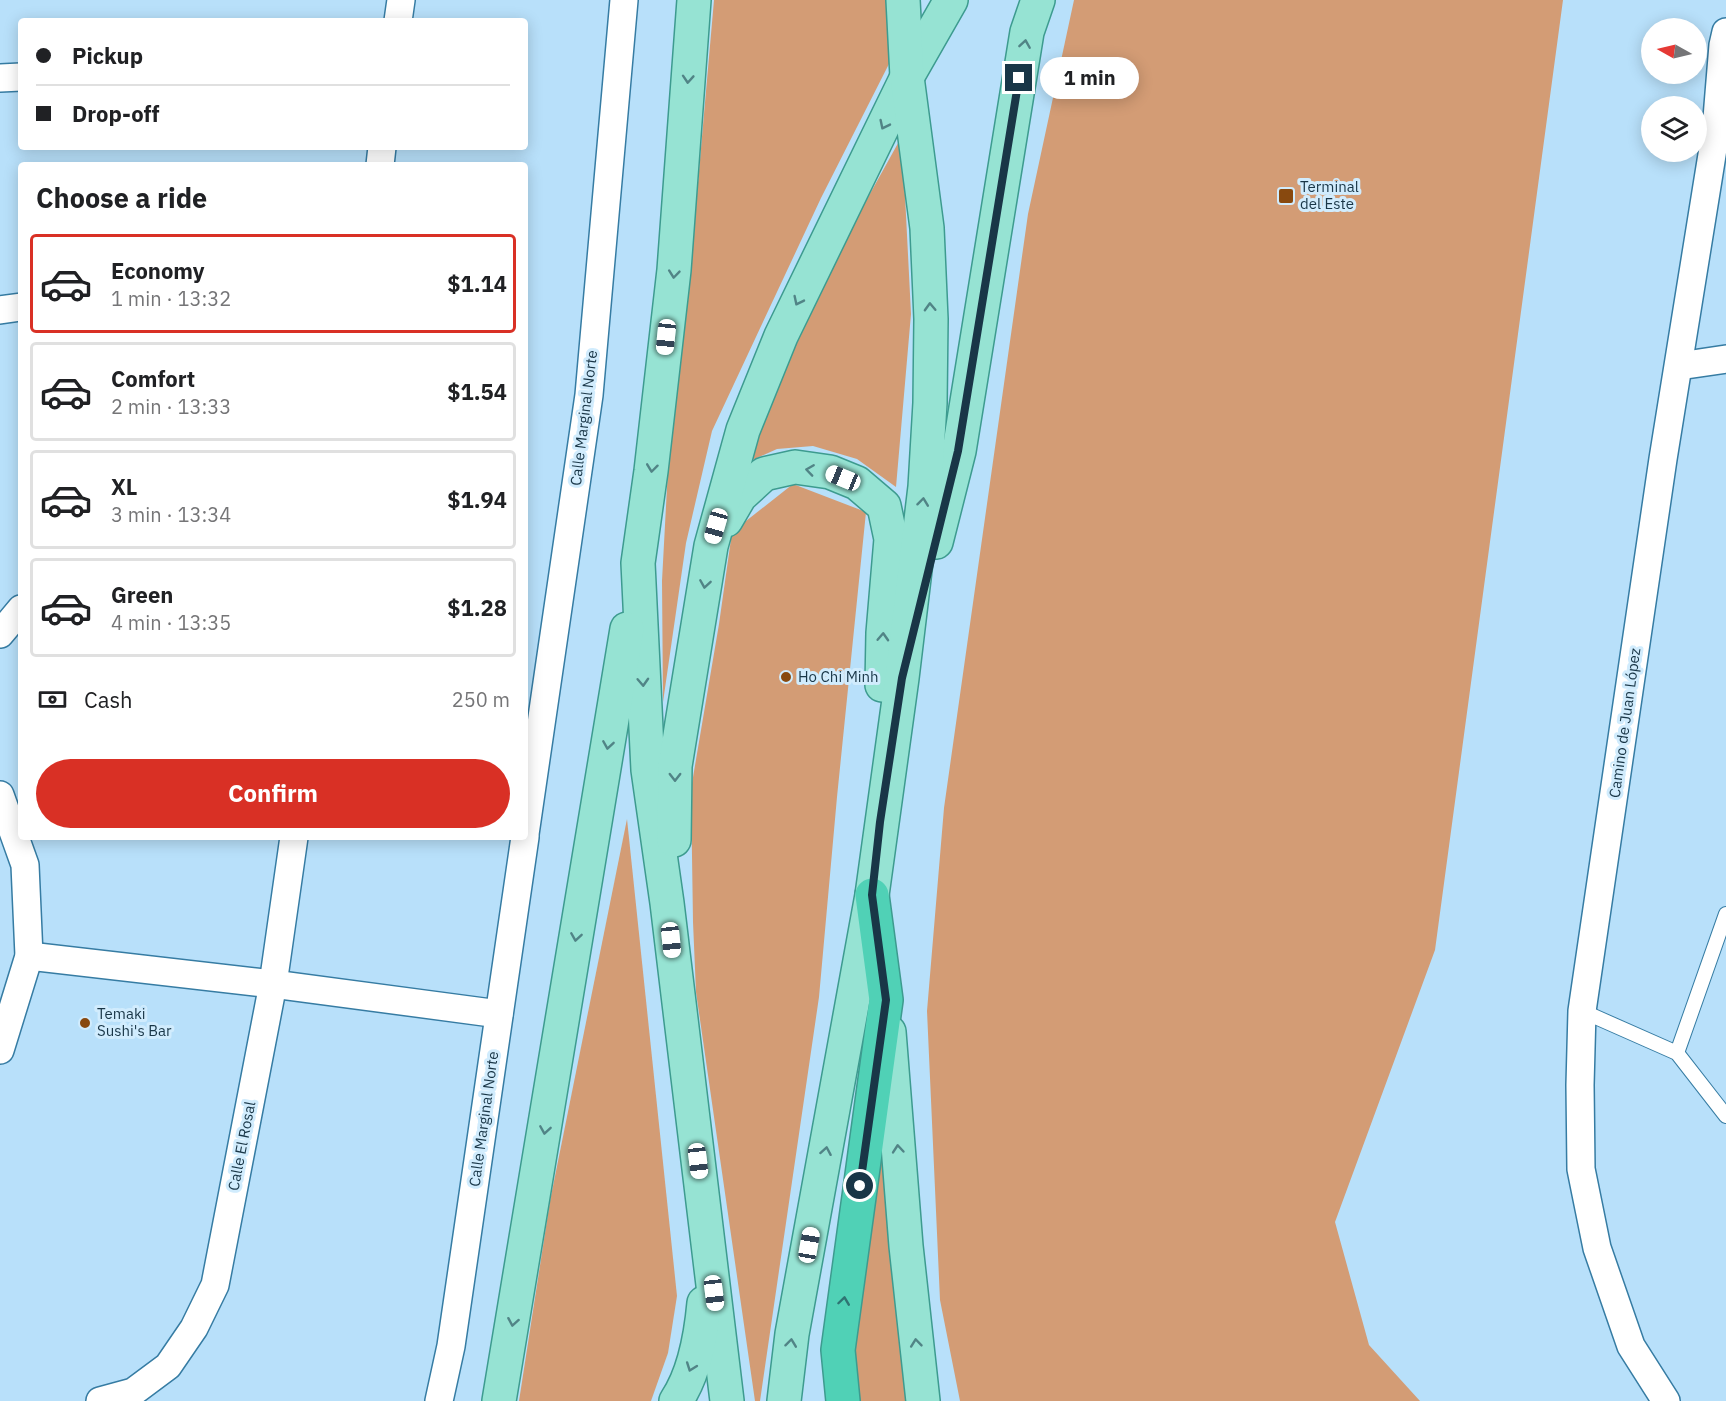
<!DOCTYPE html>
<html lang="en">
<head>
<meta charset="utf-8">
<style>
  body { margin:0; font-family:"IBM Plex Sans",sans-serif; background:#f6f6f6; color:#202124; height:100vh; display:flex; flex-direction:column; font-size:22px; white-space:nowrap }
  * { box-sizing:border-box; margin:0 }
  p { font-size:20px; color:#757577 }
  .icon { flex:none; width:33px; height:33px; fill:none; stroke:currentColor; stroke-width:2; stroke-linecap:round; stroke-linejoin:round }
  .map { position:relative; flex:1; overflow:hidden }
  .side { position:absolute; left:18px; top:162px; width:510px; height:678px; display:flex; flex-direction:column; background:#fff; border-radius:6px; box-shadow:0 3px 15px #0003 }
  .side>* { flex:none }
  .banner { position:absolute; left:18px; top:18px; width:510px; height:132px; border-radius:6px; box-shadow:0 3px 15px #0003; display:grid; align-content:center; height:132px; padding:0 18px; background:#fff }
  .needle { width:39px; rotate:278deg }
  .buttons { position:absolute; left:1641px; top:18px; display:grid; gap:12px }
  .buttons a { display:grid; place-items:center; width:66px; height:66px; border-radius:50%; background:#fff; box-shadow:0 3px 15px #0003; font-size:30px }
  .end { position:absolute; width:27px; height:27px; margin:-14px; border:8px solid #193647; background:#fff; box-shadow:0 0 0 3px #fff }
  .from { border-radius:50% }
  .bubble { position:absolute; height:42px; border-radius:21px; background:#fff; box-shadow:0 3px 15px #0003; font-size:20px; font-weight:800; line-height:42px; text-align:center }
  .car { position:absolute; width:18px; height:36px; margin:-18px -9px; border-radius:8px; box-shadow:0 0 4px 2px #0007; background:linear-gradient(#fff 24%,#345 0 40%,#fff 0 76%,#345 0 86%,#fff 0) }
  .banner b { display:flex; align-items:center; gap:21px; height:57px; font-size:22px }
  .banner b+b { border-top:2px solid #e0e0e0 }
  .banner i { width:15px; height:15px; background:#202124 }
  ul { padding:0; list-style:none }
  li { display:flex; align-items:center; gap:18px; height:99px; margin:0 12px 9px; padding:0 6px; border:3px solid #e0e0e0; border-radius:6px }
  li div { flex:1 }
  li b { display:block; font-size:22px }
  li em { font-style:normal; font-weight:800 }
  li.selected { border-color:#d93025 }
  li>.icon { width:54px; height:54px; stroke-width:1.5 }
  h2 { padding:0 18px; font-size:27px; line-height:72px }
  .pay { display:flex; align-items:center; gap:15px; height:66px; padding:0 18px; font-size:22px }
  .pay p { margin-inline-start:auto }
  .cta { display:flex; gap:12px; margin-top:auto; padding:12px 18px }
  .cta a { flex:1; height:69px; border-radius:36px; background:#d93025; color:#fff; font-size:24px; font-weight:800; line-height:69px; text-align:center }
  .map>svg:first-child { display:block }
  .green { fill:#d39c75 }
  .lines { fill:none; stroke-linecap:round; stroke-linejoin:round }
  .lane-casing { stroke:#367ca3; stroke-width:16 }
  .street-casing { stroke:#367ca3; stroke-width:30 }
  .primary-casing { stroke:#3d9b8f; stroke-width:36 }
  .highway-casing { stroke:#3d9b8f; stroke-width:36 }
  .lane { stroke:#fff; stroke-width:14 }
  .street { stroke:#fff; stroke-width:27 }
  .primary { stroke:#96e3d3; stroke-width:33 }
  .highway { stroke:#50d1b6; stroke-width:33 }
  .oneway { stroke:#518486 }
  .oneway2 { stroke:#2f7473 }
  .route { stroke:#193647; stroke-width:8 }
  .poi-dot { fill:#88490f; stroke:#d1ecfd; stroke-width:2 }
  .labels { text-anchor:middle; stroke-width:6; stroke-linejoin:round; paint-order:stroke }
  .poi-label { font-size:15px; fill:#193647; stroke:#d1ecfd; text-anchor:start }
  .street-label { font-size:15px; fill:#193647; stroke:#d1ecfd }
</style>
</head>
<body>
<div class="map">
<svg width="1726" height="1401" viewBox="0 0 1726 1401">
  <rect width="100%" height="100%" fill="#b8e0fa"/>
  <!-- green -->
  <g class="green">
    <polygon points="714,0 889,0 893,56 821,198 712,431 686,543 663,702 662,581 671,413 692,251"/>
    <polygon points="1074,0 1563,0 1435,950 1335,1222 1369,1345 1420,1401 960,1401 940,1300 927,1011 944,808 1028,214"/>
    <path d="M902 136 911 314 896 487 857 459 813 446 777 449 750 461C781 345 845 240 902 136Z"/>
    <polygon points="793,484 866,512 837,797 819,997 760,1401 755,1401 696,992 693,922 691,789 719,624 732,532"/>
    <polygon points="627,819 677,1296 668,1353 651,1401 519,1401 550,1201"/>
    <polygon points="886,1105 915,1401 855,1401 850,1339"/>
  </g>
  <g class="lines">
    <!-- lane casing -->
    <g class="lane-casing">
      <g id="lane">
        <polyline points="1582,1011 1677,1053 1726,1116"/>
        <polyline points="1677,1053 1726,914"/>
      </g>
    </g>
    <!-- street casing -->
    <g class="street-casing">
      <g id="street">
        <polyline points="398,21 401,0"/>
        <polyline points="0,78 21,77"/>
        <polyline points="380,165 382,147"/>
        <polyline points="0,310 21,307"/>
        <polyline points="1679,366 1726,359"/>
        <polyline points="0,634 21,609"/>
        <polyline points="0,795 25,865 29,956 0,1050"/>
        <polyline points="525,834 589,395 624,0"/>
        <polyline points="29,956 273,984 499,1014"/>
        <polyline points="100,1401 133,1392 168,1366 194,1328 215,1285 273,984 294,837"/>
        <polyline points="439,1401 451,1346 525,837"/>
        <polyline points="1666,1401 1631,1346 1597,1248 1581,1169 1580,1085 1582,1011 1663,459 1716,130 1723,45 1726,32"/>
      </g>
    </g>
    <!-- primary casing -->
    <g class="primary-casing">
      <g id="primary">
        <polyline points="694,0 674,270 651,471 638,563 648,770 667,903 727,1401"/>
        <polyline points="726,520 740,496 764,474 795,467 830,472 857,483 884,506 891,539 883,633 882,685"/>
        <polyline points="936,542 959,451 1027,32 1038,0"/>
        <polyline points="674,840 675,766 711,546 743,430 781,336 907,77 951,0"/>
        <polyline points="889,1032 906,1246 923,1401"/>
        <polyline points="499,1401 627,629"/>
        <path d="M676 1401C695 1373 701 1336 704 1303"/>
        <polyline points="784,1401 792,1334 872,895 902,678 925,487 930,403 931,319 927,228 907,77 903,0"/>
      </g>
    </g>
    <!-- highway casing -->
    <g class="highway-casing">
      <polyline id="highway" points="843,1401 838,1350 886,1000 872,895"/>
    </g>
    <!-- lane -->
    <use href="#lane" class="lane"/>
    <!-- street -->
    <use href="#street" class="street"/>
    <!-- primary -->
    <use href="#primary" class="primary"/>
    <!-- highway -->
    <use href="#highway" class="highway"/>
  </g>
  <!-- one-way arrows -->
  <defs><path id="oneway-chevron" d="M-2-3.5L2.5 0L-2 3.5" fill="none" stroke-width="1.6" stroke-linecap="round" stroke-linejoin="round" transform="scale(1.5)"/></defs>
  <g class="oneway">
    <use href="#oneway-chevron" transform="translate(1025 44) rotate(-81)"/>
    <use href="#oneway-chevron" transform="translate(688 79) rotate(94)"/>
    <use href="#oneway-chevron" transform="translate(884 125) rotate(116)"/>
    <use href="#oneway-chevron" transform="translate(674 274) rotate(96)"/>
    <use href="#oneway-chevron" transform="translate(798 301) rotate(116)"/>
    <use href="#oneway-chevron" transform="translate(930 307) rotate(-92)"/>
    <use href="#oneway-chevron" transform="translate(652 468) rotate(97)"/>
    <use href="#oneway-chevron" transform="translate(810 470) rotate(-172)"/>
    <use href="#oneway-chevron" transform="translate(923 502) rotate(-83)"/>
    <use href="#oneway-chevron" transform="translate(705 584) rotate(99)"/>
    <use href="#oneway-chevron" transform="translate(883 637) rotate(-87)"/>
    <use href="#oneway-chevron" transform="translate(643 682) rotate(87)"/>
    <use href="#oneway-chevron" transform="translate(608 745) rotate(99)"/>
    <use href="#oneway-chevron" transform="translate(675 777) rotate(90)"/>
    <use href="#oneway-chevron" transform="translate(576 937) rotate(99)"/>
    <use href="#oneway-chevron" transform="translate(545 1130) rotate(99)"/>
    <use href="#oneway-chevron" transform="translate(898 1149) rotate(-95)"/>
    <use href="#oneway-chevron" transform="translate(826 1151) rotate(-80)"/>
    <use href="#oneway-chevron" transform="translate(513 1322) rotate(100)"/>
    <use href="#oneway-chevron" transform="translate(791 1343) rotate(-83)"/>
    <use href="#oneway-chevron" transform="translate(916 1343) rotate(-96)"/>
    <use href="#oneway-chevron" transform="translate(691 1367) rotate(110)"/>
  </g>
  <use class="oneway2" href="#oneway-chevron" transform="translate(844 1301) rotate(-82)"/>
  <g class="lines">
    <!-- route -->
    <polyline class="route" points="860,1186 886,1000 872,895 880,822 902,678 958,451 1019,78"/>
  </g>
  <!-- markers -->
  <g class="poi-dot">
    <rect x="1278" y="188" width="16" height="16" rx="3"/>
    <circle cx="786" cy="677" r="6"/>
    <circle cx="85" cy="1023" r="6"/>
  </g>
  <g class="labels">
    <!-- poi labels -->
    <g class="poi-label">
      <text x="1300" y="192">Terminal<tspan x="1300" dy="17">del Este</tspan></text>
      <text x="798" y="682">Ho Chi Minh</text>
      <text x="97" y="1019">Temaki<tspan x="97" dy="17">Sushi's Bar</tspan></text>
    </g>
    <!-- street labels -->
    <g class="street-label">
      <text transform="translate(584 418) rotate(-83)" y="5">Calle Marginal Norte</text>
      <text transform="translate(1625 723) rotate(-82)" y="5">Camino de Juan López</text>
      <text transform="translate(484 1119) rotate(-82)" y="5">Calle Marginal Norte</text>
      <text transform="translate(242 1146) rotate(-79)" y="5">Calle El Rosal</text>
    </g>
  </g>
</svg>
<div class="buttons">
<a><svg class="needle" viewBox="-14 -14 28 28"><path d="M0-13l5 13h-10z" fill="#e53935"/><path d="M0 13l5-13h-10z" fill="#757577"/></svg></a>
<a><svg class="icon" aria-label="layers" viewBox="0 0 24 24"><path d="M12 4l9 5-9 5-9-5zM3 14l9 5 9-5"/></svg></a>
</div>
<i class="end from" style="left:860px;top:1186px"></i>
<i class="end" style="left:1019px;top:78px"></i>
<div class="bubble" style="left:1040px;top:57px;width:99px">1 min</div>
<i class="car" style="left:666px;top:337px;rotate:186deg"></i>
<i class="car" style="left:843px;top:478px;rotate:292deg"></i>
<i class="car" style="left:716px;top:526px;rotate:196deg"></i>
<i class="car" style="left:671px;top:940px;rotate:174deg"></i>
<i class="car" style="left:698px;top:1161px;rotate:173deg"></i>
<i class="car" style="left:809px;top:1245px;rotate:10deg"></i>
<i class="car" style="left:714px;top:1293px;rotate:173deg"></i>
<div class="banner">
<b><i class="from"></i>Pickup</b>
<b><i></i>Drop-off</b>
</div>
<section class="side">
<h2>Choose a ride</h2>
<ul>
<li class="selected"><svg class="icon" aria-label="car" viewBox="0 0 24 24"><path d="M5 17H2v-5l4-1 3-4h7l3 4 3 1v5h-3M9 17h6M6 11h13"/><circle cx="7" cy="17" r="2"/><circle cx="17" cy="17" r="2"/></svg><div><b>Economy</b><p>1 min · 13:32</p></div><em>$1.14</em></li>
<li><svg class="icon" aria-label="car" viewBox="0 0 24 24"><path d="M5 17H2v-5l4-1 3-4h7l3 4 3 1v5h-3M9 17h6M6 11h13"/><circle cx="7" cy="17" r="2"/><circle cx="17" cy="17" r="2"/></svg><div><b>Comfort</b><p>2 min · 13:33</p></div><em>$1.54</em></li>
<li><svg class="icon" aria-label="car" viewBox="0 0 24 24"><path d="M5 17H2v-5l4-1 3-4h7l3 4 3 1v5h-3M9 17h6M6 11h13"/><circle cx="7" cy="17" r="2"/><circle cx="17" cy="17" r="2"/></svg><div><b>XL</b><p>3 min · 13:34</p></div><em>$1.94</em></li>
<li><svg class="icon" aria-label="car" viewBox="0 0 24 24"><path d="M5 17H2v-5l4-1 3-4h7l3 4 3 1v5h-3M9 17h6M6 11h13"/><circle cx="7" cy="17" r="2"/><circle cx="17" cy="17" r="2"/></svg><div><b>Green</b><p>4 min · 13:35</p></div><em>$1.28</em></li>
</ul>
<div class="pay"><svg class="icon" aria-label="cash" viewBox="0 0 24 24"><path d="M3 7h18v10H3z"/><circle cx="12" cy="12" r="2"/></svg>Cash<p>250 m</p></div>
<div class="cta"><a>Confirm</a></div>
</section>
</div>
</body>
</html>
